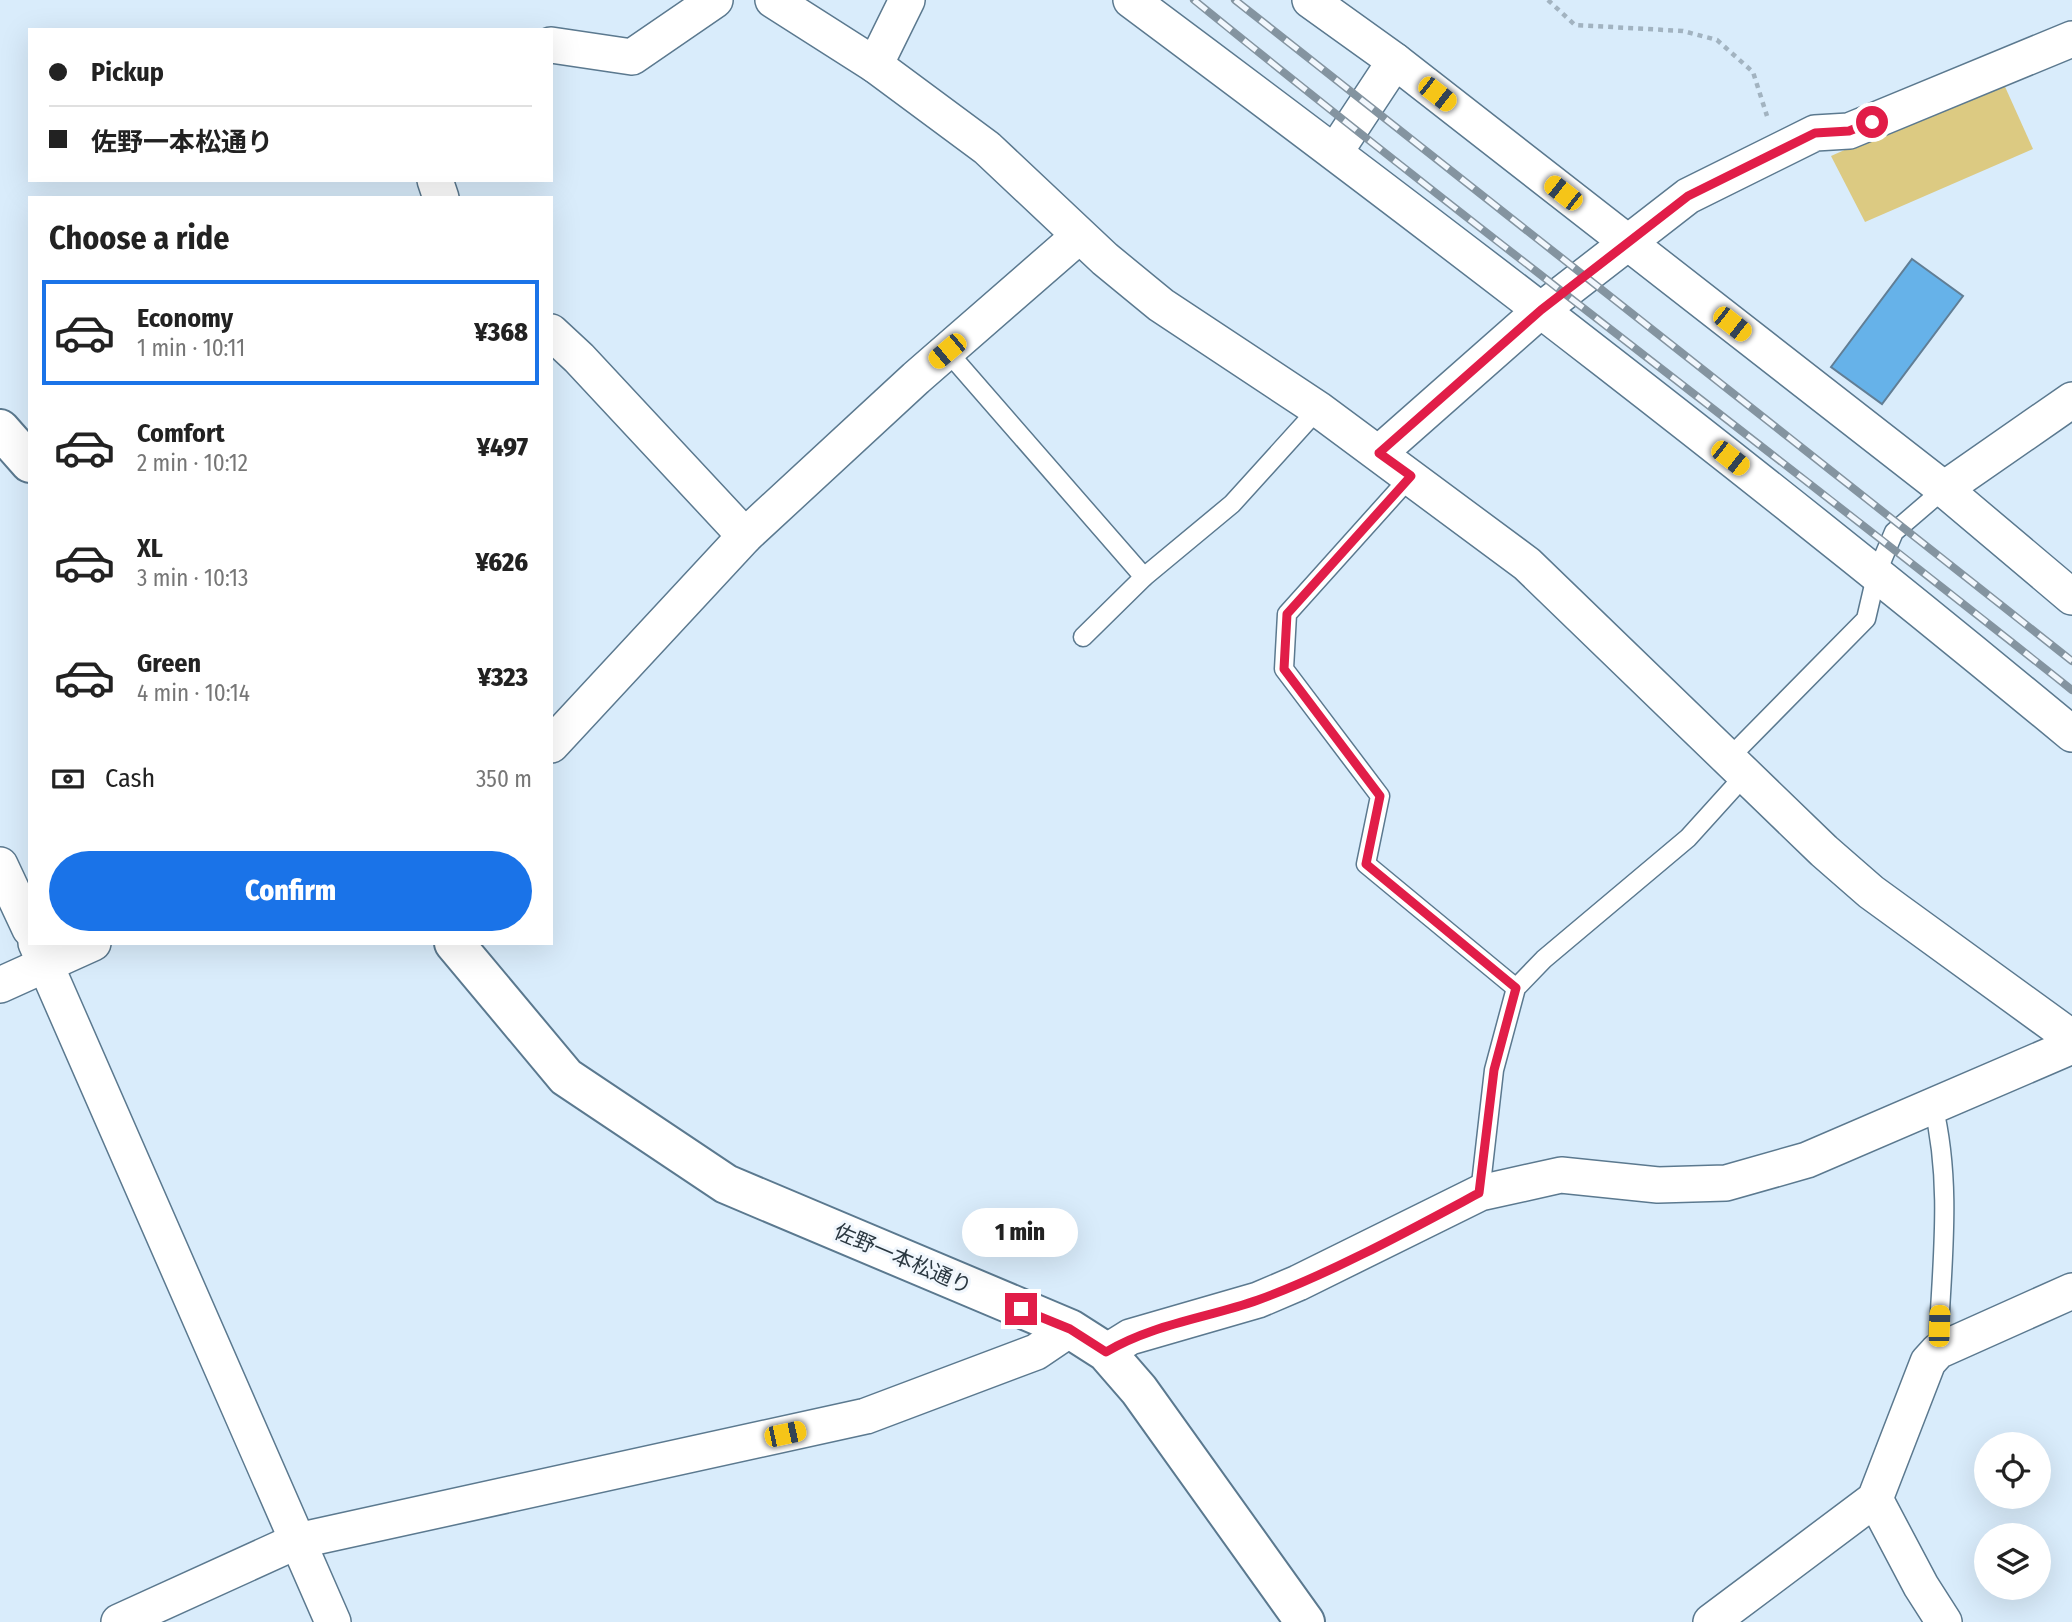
<!DOCTYPE html>
<html lang="en">
<head>
<meta charset="utf-8">
<style>
  body { margin:0; font-family:"Fira Sans Condensed","Noto Sans JP",sans-serif; background:#f6f6f6; color:#222; height:100vh; display:flex; flex-direction:column; font-size:26px; white-space:nowrap }
  * { box-sizing:border-box; margin:0 }
  p { font-size:23px; color:#767676 }
  .icon { flex:none; width:38px; height:38px; fill:none; stroke:currentColor; stroke-width:2; stroke-linecap:round; stroke-linejoin:round }
  .map { position:relative; flex:1; overflow:hidden }
  .details { position:absolute; left:28px; top:196px; width:525px; height:749px; display:flex; flex-direction:column; background:#fff; border-radius:0px; box-shadow:0 7px 28px #0002 }
  .details>* { flex:none }
  .banner { position:absolute; left:28px; top:28px; width:525px; height:154px; border-radius:0px; box-shadow:0 7px 28px #0002; display:grid; align-content:center; height:154px; padding:0 21px; background:#fff }
  .tools { position:absolute; left:1974px; top:1432px; display:grid; gap:14px }
  .tools a { display:grid; place-items:center; width:77px; height:77px; border-radius:50%; background:#fff; box-shadow:0 7px 28px #0002; font-size:35px }
  .end { position:absolute; width:32px; height:32px; margin:-16px; border:9px solid #e11d48; background:#fff; box-shadow:0 0 0 4px #fff }
  .from { border-radius:50% }
  .bubble { position:absolute; height:49px; border-radius:24px; background:#fff; box-shadow:0 7px 28px #0002; font-size:23px; font-weight:800; line-height:49px; text-align:center }
  .car { position:absolute; width:21px; height:42px; margin:-21px -10px; border-radius:9px; box-shadow:0 0 5px 2px #0007; background:linear-gradient(#f5c518 24%,#345 0 40%,#f5c518 0 76%,#345 0 86%,#f5c518 0) }
  .banner b { display:flex; align-items:center; gap:24px; height:66px; font-size:26px }
  .banner b+b { border-top:2px solid #e0e0e0 }
  .banner i { width:18px; height:18px; background:#222 }
  ul { padding:0; list-style:none }
  li { display:flex; align-items:center; gap:21px; height:105px; margin:0 14px 10px; padding:0 7px; border:4px solid transparent; border-radius:0px }
  li div { flex:1 }
  li b { display:block; font-size:26px }
  li em { font-style:normal; font-weight:800 }
  li.active { border-color:#1a73e8 }
  li>.icon { width:63px; height:63px; stroke-width:1.5 }
  h2 { padding:0 21px; font-size:32px; line-height:84px }
  .pay { display:flex; align-items:center; gap:18px; height:77px; padding:0 21px; font-size:26px }
  .pay p { margin-inline-start:auto }
  .button { display:flex; gap:14px; margin-top:auto; padding:14px 21px }
  .button a { flex:1; height:80px; border-radius:42px; background:#1a73e8; color:#fff; font-size:28px; font-weight:800; line-height:80px; text-align:center }
  .map>svg:first-child { display:block }
  .green { fill:#dcca82 }
  .building { fill:#66b2e9; stroke:#617e95; stroke-width:2 }
  .lines { fill:none; stroke-linecap:round; stroke-linejoin:round }
  .lane-casing { stroke:#5b798f; stroke-width:21 }
  .street-casing { stroke:#5b798f; stroke-width:38 }
  .secondary-casing { stroke:#5b798f; stroke-width:42 }
  .path { stroke:#a2b3c0; stroke-width:4.5; stroke-dasharray:5 5; stroke-linecap:butt }
  .lane { stroke:#fff; stroke-width:18 }
  .street { stroke:#fff; stroke-width:35 }
  .secondary { stroke:#fff; stroke-width:38 }
  .rail-casing { stroke:#8494a0; stroke-width:8 }
  .rail { stroke:#f1f7fd; stroke-width:5; stroke-dasharray:16; stroke-linecap:butt }
  .route { stroke:#e11d48; stroke-width:9 }
  .labels { text-anchor:middle; stroke-width:6; stroke-linejoin:round; paint-order:stroke }
  .street-label { font-size:21px; fill:#2a3740; stroke:#f1f7fd }
</style>
</head>
<body>
<div class="map">
<svg width="2072" height="1622" viewBox="0 0 2072 1622">
  <rect width="100%" height="100%" fill="#d9ecfb"/>
  <!-- green -->
  <polygon class="green" points="2002,80 2033,149 1865,222 1831,156"/>
  <!-- building -->
  <polygon class="building" points="1912,259 1963,296 1882,404 1831,367"/>
  <g class="lines">
    <!-- lane casing -->
    <g class="lane-casing">
      <g id="lane">
        <polyline points="947,351 1144,577"/>
        <polyline points="1411,476 1287,614 1284,669 1380,796 1366,864 1516,988"/>
        <polyline points="1083,637 1144,577 1232,504 1318,409"/>
        <polyline points="1728,759 1866,619 1877,572 1894,532 1944,489"/>
        <path d="M1933 1105C1953 1186 1941 1268 1938 1351"/>
        <polyline points="1480,1193 1494,1070 1516,988 1544,959 1688,838 1745,775"/>
      </g>
    </g>
    <!-- street casing -->
    <g class="street-casing">
      <g id="street">
        <polyline points="773,0 875,65 987,148 1105,259 1161,305 1318,409 1527,564 1824,851 1871,892 2072,1038"/>
        <path d="M1131 0C1450 238 1766 480 2072 734"/>
        <polyline points="1310,0 1395,61 1944,489 2072,597"/>
        <polyline points="551,45 632,57 715,0"/>
        <polyline points="875,65 907,0"/>
        <polyline points="1335,152 1395,61"/>
        <polyline points="435,180 441,198"/>
        <polyline points="551,332 579,358 745,536"/>
        <polyline points="1379,453 1541,310 1688,196 1815,133 1849,131 2072,39"/>
        <polyline points="1944,489 2072,400"/>
        <polyline points="551,745 745,536 916,378 1079,236"/>
        <polyline points="0,865 30,929"/>
        <polyline points="36,943 333,1622"/>
        <polyline points="0,985 93,943"/>
        <polyline points="1106,1352 1130,1337 1258,1300 1298,1283 1480,1193 1561,1175 1658,1185 1726,1183 1807,1160 2072,1046"/>
        <polyline points="1875,1499 1921,1586 1944,1622"/>
        <polyline points="119,1622 297,1541 866,1416 1036,1352 1070,1329"/>
        <polyline points="1711,1622 1875,1499 1928,1362 1938,1351 2072,1291"/>
      </g>
    </g>
    <!-- secondary casing -->
    <g class="secondary-casing">
      <g id="secondary">
        <polyline points="0,429 30,463"/>
        <polyline points="454,943 566,1077 726,1184 1070,1329 1106,1352 1139,1390 1305,1622"/>
      </g>
    </g>
    <!-- path -->
    <polyline class="path" points="1548,0 1575,25 1683,31 1717,40 1753,72 1767,116"/>
    <!-- lane -->
    <use href="#lane" class="lane"/>
    <!-- street -->
    <use href="#street" class="street"/>
    <!-- secondary -->
    <use href="#secondary" class="secondary"/>
    <!-- rail casing -->
    <g class="rail-casing">
      <g id="rail">
        <path d="M1194 0C1483 235 1781 458 2072 690"/>
        <polyline points="1235,0 2072,661"/>
      </g>
    </g>
    <!-- rail -->
    <use href="#rail" class="rail"/>
  </g>
  <g class="lines">
    <!-- route -->
    <path class="route" d="M1021 1309 1070 1329 1106 1352C1153 1324 1207 1318 1258 1300 1332 1273 1410 1230 1479 1193L1494 1070 1516 988 1366 864 1380 796 1284 669 1287 614 1411 476 1379 453 1541 310 1688 196 1815 133 1849 131 1872 122"/>
  </g>
  <g class="labels">
    <!-- street labels -->
    <g class="street-label">
      <text transform="translate(903 1259) rotate(23)" y="7">佐野一本松通り</text>
    </g>
  </g>
</svg>
<div class="tools">
<a><svg class="icon" aria-label="locate" viewBox="0 0 24 24"><circle cx="12" cy="12" r="6"/><path d="M12 2v4M12 18v4M2 12h4M18 12h4"/></svg></a>
<a><svg class="icon" aria-label="layers" viewBox="0 0 24 24"><path d="M12 4l9 5-9 5-9-5zM3 14l9 5 9-5"/></svg></a>
</div>
<i class="end from" style="left:1872px;top:122px"></i>
<i class="end" style="left:1021px;top:1309px"></i>
<div class="bubble" style="left:962px;top:1208px;width:116px">1 min</div>
<i class="car" style="left:1437px;top:94px;rotate:128deg"></i>
<i class="car" style="left:1563px;top:193px;rotate:308deg"></i>
<i class="car" style="left:1732px;top:324px;rotate:128deg"></i>
<i class="car" style="left:947px;top:351px;rotate:230deg"></i>
<i class="car" style="left:1730px;top:458px;rotate:128deg"></i>
<i class="car" style="left:1939px;top:1326px;rotate:2deg"></i>
<i class="car" style="left:785px;top:1434px;rotate:78deg"></i>
<div class="banner">
<b><i class="from"></i>Pickup</b>
<b><i></i>佐野一本松通り</b>
</div>
<section class="details">
<h2>Choose a ride</h2>
<ul>
<li class="active"><svg class="icon" aria-label="car" viewBox="0 0 24 24"><path d="M5 17H2v-5l4-1 3-4h7l3 4 3 1v5h-3M9 17h6M6 11h13"/><circle cx="7" cy="17" r="2"/><circle cx="17" cy="17" r="2"/></svg><div><b>Economy</b><p>1 min · 10:11</p></div><em>¥368</em></li>
<li><svg class="icon" aria-label="car" viewBox="0 0 24 24"><path d="M5 17H2v-5l4-1 3-4h7l3 4 3 1v5h-3M9 17h6M6 11h13"/><circle cx="7" cy="17" r="2"/><circle cx="17" cy="17" r="2"/></svg><div><b>Comfort</b><p>2 min · 10:12</p></div><em>¥497</em></li>
<li><svg class="icon" aria-label="car" viewBox="0 0 24 24"><path d="M5 17H2v-5l4-1 3-4h7l3 4 3 1v5h-3M9 17h6M6 11h13"/><circle cx="7" cy="17" r="2"/><circle cx="17" cy="17" r="2"/></svg><div><b>XL</b><p>3 min · 10:13</p></div><em>¥626</em></li>
<li><svg class="icon" aria-label="car" viewBox="0 0 24 24"><path d="M5 17H2v-5l4-1 3-4h7l3 4 3 1v5h-3M9 17h6M6 11h13"/><circle cx="7" cy="17" r="2"/><circle cx="17" cy="17" r="2"/></svg><div><b>Green</b><p>4 min · 10:14</p></div><em>¥323</em></li>
</ul>
<div class="pay"><svg class="icon" aria-label="cash" viewBox="0 0 24 24"><path d="M3 7h18v10H3z"/><circle cx="12" cy="12" r="2"/></svg>Cash<p>350 m</p></div>
<div class="button"><a>Confirm</a></div>
</section>
</div>
</body>
</html>
